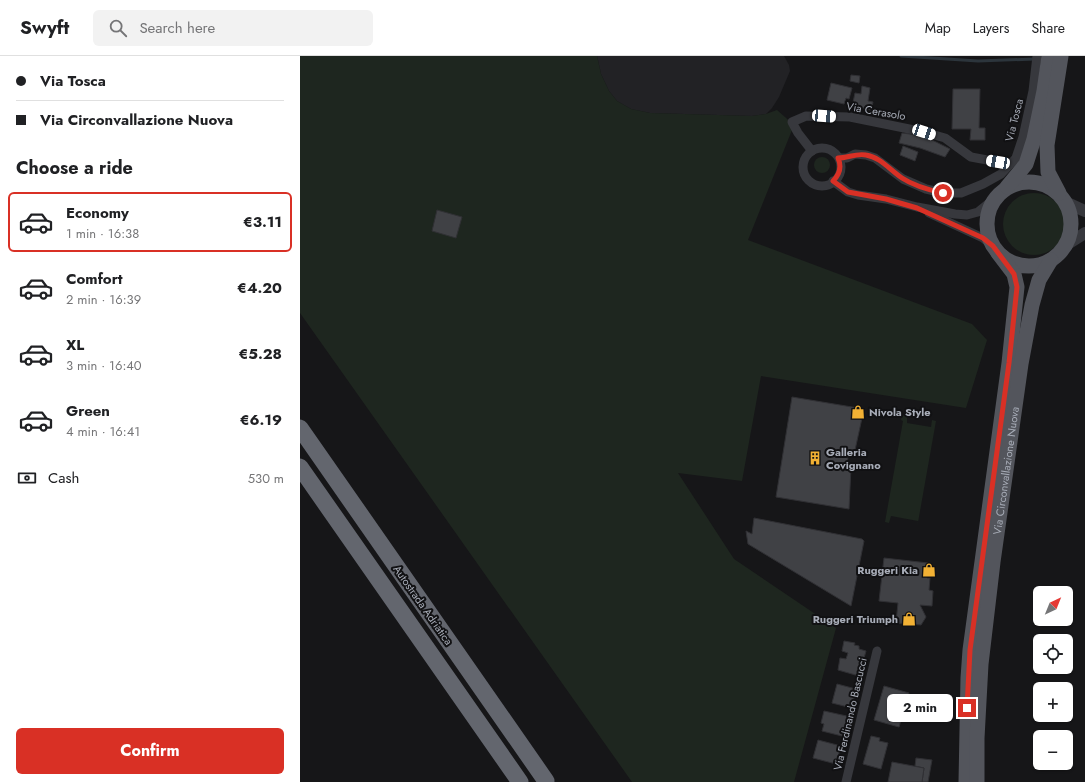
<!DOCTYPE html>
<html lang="en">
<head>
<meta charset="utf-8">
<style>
  body { margin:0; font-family:Jost,sans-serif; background:#f2f2f2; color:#202124; height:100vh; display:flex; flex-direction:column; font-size:15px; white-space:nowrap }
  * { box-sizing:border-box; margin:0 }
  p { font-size:13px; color:#757577 }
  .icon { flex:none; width:22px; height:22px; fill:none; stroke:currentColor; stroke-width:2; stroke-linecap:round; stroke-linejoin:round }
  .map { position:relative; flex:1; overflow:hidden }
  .details { display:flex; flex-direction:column; background:#fff; width:300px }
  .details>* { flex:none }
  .banner { display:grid; align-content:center; height:88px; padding:0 16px; background:#fff }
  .needle { width:26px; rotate:43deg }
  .buttons { position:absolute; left:733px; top:530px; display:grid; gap:8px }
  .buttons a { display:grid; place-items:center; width:40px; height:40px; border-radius:6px; background:#fff; box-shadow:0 1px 3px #0004; font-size:20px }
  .end { position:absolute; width:18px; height:18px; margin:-9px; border:5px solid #d93025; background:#fff; box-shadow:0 0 0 2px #fff }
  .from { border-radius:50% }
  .bubble { position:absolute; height:28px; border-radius:6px; background:#fff; box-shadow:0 1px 3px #0004; font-size:13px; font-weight:700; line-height:28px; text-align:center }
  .car { position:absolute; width:12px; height:24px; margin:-12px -6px; border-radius:5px; box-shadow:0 0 3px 1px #0007; background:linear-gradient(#fff 24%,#345 0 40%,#fff 0 76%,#345 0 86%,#fff 0) }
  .banner b { display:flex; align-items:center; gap:14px; height:38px; font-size:15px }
  .banner b+b { border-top:1px solid #e0e0e0 }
  .banner i { width:10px; height:10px; background:#202124 }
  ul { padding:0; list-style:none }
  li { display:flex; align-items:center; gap:12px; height:60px; margin:0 8px 6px; padding:0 8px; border:2px solid transparent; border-radius:6px }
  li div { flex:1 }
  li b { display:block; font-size:15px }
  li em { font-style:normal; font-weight:700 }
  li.selected { border-color:#d93025 }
  li>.icon { width:36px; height:36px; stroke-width:1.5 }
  h2 { padding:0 16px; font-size:18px; line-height:48px }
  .pay { display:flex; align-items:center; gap:10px; height:44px; padding:0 16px; font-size:15px }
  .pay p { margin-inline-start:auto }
  .primary-button { display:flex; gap:8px; margin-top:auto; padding:8px 16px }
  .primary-button a { flex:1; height:46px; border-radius:6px; background:#d93025; color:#fff; font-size:16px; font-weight:700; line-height:46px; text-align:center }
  header { display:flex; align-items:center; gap:24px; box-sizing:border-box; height:56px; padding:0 20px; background:#fff; border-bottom:1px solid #e0e0e0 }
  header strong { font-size:19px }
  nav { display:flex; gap:22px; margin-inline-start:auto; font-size:14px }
  .search { width:280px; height:36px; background:#f2f2f2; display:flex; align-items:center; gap:10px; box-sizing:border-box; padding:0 14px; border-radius:6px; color:#757577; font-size:15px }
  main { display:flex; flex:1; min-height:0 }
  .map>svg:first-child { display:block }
  .built { fill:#222225 }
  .green { fill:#1e261f }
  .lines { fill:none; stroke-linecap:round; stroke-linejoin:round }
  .stream { stroke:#2c353c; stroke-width:3 }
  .building { fill:#404145; stroke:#303034 }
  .minor { stroke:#37383d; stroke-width:9 }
  .tertiary { stroke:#37383d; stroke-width:12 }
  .primary { stroke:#53555c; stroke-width:15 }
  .motorway { stroke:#63666e; stroke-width:17 }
  .route { stroke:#d93025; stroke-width:5 }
  .labels { text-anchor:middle; stroke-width:4; stroke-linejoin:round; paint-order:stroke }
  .street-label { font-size:11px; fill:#a8adb8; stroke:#111113 }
  .poi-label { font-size:11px; font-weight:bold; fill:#a8adb8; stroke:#111113; text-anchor:start }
</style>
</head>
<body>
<header>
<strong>Swyft</strong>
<div class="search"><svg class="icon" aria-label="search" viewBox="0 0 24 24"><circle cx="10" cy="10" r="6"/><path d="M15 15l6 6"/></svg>Search here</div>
<nav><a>Map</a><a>Layers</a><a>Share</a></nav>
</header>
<main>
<section class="details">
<div class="banner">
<b><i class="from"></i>Via Tosca</b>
<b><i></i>Via Circonvallazione Nuova</b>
</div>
<h2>Choose a ride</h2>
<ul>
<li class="selected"><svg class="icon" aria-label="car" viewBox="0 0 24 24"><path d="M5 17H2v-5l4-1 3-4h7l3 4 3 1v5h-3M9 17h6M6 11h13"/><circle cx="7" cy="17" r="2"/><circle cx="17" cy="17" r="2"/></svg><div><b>Economy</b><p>1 min · 16:38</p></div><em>€3.11</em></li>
<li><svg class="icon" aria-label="car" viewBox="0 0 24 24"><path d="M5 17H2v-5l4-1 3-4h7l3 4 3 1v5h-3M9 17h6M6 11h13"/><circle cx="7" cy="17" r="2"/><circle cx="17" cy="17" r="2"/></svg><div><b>Comfort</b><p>2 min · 16:39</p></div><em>€4.20</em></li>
<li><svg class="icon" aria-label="car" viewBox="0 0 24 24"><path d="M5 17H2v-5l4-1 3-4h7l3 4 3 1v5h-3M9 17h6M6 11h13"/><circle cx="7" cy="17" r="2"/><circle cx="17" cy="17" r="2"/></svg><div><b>XL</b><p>3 min · 16:40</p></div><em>€5.28</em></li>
<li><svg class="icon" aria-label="car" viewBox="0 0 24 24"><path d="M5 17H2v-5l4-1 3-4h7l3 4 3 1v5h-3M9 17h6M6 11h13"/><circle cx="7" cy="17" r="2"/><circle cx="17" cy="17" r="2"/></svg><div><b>Green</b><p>4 min · 16:41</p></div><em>€6.19</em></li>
</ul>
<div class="pay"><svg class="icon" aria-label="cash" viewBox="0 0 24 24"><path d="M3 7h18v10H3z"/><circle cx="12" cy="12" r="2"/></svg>Cash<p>530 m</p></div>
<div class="primary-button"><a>Confirm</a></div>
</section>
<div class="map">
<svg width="785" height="726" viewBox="0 0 785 726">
  <rect width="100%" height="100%" fill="#161618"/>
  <!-- built -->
  <polygon class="built" points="297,0 484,0 489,9 490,15 479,41 472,52 466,58 452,60 350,57 331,53 317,45 309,35 301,18"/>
  <!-- green -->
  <g class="green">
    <polygon points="0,0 297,0 301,18 309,35 317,45 331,53 350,57 452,60 466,58 477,54 494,69 448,184 672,268 687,284 666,352 461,320 442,425 378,417 434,503 536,572 494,726 332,726 0,257"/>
    <circle cx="522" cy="109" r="8"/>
    <circle cx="734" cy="168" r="31"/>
    <polygon points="602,359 607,360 607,367 631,371 632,364 636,365 617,472 618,465 591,460 589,467 585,466 603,365 601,364"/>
  </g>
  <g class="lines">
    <!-- stream -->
    <polyline class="stream" points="601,0 678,5 735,3"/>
  </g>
  <!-- building -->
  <g class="building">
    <polygon points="551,19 560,20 559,27 550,25"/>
    <polygon points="531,27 552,32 549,43 546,42 544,48 527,44"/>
    <polygon points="562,30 570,32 568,45 573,46 571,54 552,51 555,37 561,38"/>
    <polygon points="653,33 680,33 679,72 685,72 685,84 670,84 671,73 652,73"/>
    <polygon points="602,77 624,80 650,93 645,101 620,92 599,87"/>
    <polygon points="603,90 618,96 615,105 600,99"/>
    <polygon points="137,154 162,161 156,182 132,175"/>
    <polygon points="492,341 564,353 555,394 549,396 547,407 551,411 549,453 476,441"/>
    <polygon points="454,462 562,483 564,485 551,550 448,488 446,475 452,478"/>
    <polygon points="584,502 628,507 627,522 630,522 629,534 633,535 632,550 620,549 626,561 621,569 596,567 598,547 579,545"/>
    <polygon points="544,585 555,587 554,589 559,590 559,593 566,595 559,620 538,614 540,602 546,603 548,597 542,595"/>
    <polygon points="537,628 556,633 552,652 532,647"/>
    <polygon points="584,630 609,637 599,671 574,664"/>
    <polygon points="524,655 551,661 546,681 522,675 524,668 521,667"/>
    <polygon points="571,680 580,682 579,685 588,687 581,713 563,708"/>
    <polygon points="518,684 541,690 536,708 513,702"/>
    <polygon points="616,702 632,704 628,726 622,726 624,712 615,710"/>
    <polygon points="592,706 624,712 622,726 588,726"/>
  </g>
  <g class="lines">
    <!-- minor -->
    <g class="minor">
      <circle cx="522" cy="111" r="19"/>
      <polyline points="512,95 498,77 492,66 506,60 550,61 624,76 645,82 671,101 698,106"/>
      <polyline points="539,102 547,102 555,98 566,99 575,102 603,123 626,133 643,137 661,137 683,128 701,118 716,102 723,81 733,35 737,0"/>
      <polyline points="533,125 548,136 558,139 586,143 617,151 655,158 667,159 678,156 694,143"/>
      <polyline points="629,157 683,182 693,190"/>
      <polyline points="546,726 577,595"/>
    </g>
    <!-- tertiary -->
    <g class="tertiary">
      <polyline points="765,146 785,155"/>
      <polyline points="766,189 785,177"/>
    </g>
    <!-- primary -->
    <g class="primary">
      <circle cx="729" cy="168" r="42"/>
      <polyline points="707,131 726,108 734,83 744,35 749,0"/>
      <polyline points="759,137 748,116 747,89 761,0"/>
      <polyline points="666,726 668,622 670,594 709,307 717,231 714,218 698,197"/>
      <path id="s1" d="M677 726V682L681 608 693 506 721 308 732 249 739 224 751 204"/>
    </g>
    <!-- motorway -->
    <g class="motorway">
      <polyline points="0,372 246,725"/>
      <polyline points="0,411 220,726"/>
    </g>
  </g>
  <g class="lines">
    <!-- route -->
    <path class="route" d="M643 137C629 134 614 130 602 122 590 114 580 101 566 99 556 97 548 102 538 102 542 111 540 118 533 125L548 136 586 143 617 152 683 182 693 190 714 218 717 231 709 307 670 594 667 652"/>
  </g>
  <!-- icons -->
  <defs>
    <g id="shop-bare" transform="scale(1.08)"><path d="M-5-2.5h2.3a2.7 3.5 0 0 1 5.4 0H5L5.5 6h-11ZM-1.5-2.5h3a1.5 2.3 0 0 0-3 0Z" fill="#f2b134" stroke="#111113" stroke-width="2.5" paint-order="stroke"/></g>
    <g id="building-bare" transform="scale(1.08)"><path d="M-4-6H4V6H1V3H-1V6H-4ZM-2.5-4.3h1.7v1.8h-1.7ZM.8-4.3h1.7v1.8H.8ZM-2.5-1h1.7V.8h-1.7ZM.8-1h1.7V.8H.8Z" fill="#f2b134" stroke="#111113" stroke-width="2.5" paint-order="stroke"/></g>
  </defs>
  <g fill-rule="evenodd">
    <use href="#shop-bare" x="558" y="356"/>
    <use href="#building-bare" x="515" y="402"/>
    <use href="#shop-bare" x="629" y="514"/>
    <use href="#shop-bare" x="609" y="563"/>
  </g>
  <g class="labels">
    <!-- street labels -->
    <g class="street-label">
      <text transform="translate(576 55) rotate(10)" y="4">Via Cerasolo</text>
      <text transform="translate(714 64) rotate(-76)" y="4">Via Tosca</text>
      <text dy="4" stroke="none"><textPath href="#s1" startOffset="313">Via Circonvallazione Nuova</textPath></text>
      <text transform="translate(123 549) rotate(55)" y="4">Autostrada Adriatica</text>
      <text transform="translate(550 658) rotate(-77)" y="4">Via Ferdinando Bascucci</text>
    </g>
    <!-- poi labels -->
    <g class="poi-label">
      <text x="569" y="360">Nivola Style</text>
      <text x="526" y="400">Galleria<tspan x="526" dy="13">Covignano</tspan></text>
      <text x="618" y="518" text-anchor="end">Ruggeri Kia</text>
      <text x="598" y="567" text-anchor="end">Ruggeri Triumph</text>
    </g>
  </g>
</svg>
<div class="buttons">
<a><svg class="needle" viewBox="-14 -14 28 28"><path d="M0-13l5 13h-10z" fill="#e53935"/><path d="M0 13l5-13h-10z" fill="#757577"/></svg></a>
<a><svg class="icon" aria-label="locate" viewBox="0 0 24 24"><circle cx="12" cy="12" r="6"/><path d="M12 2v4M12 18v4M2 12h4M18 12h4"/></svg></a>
<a>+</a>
<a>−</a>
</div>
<i class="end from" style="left:643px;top:137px"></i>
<i class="end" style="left:667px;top:652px"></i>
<div class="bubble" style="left:587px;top:638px;width:66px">2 min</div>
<i class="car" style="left:524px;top:60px;rotate:94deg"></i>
<i class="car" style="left:624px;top:76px;rotate:108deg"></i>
<i class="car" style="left:698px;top:106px;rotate:280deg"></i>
</div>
</main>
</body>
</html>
